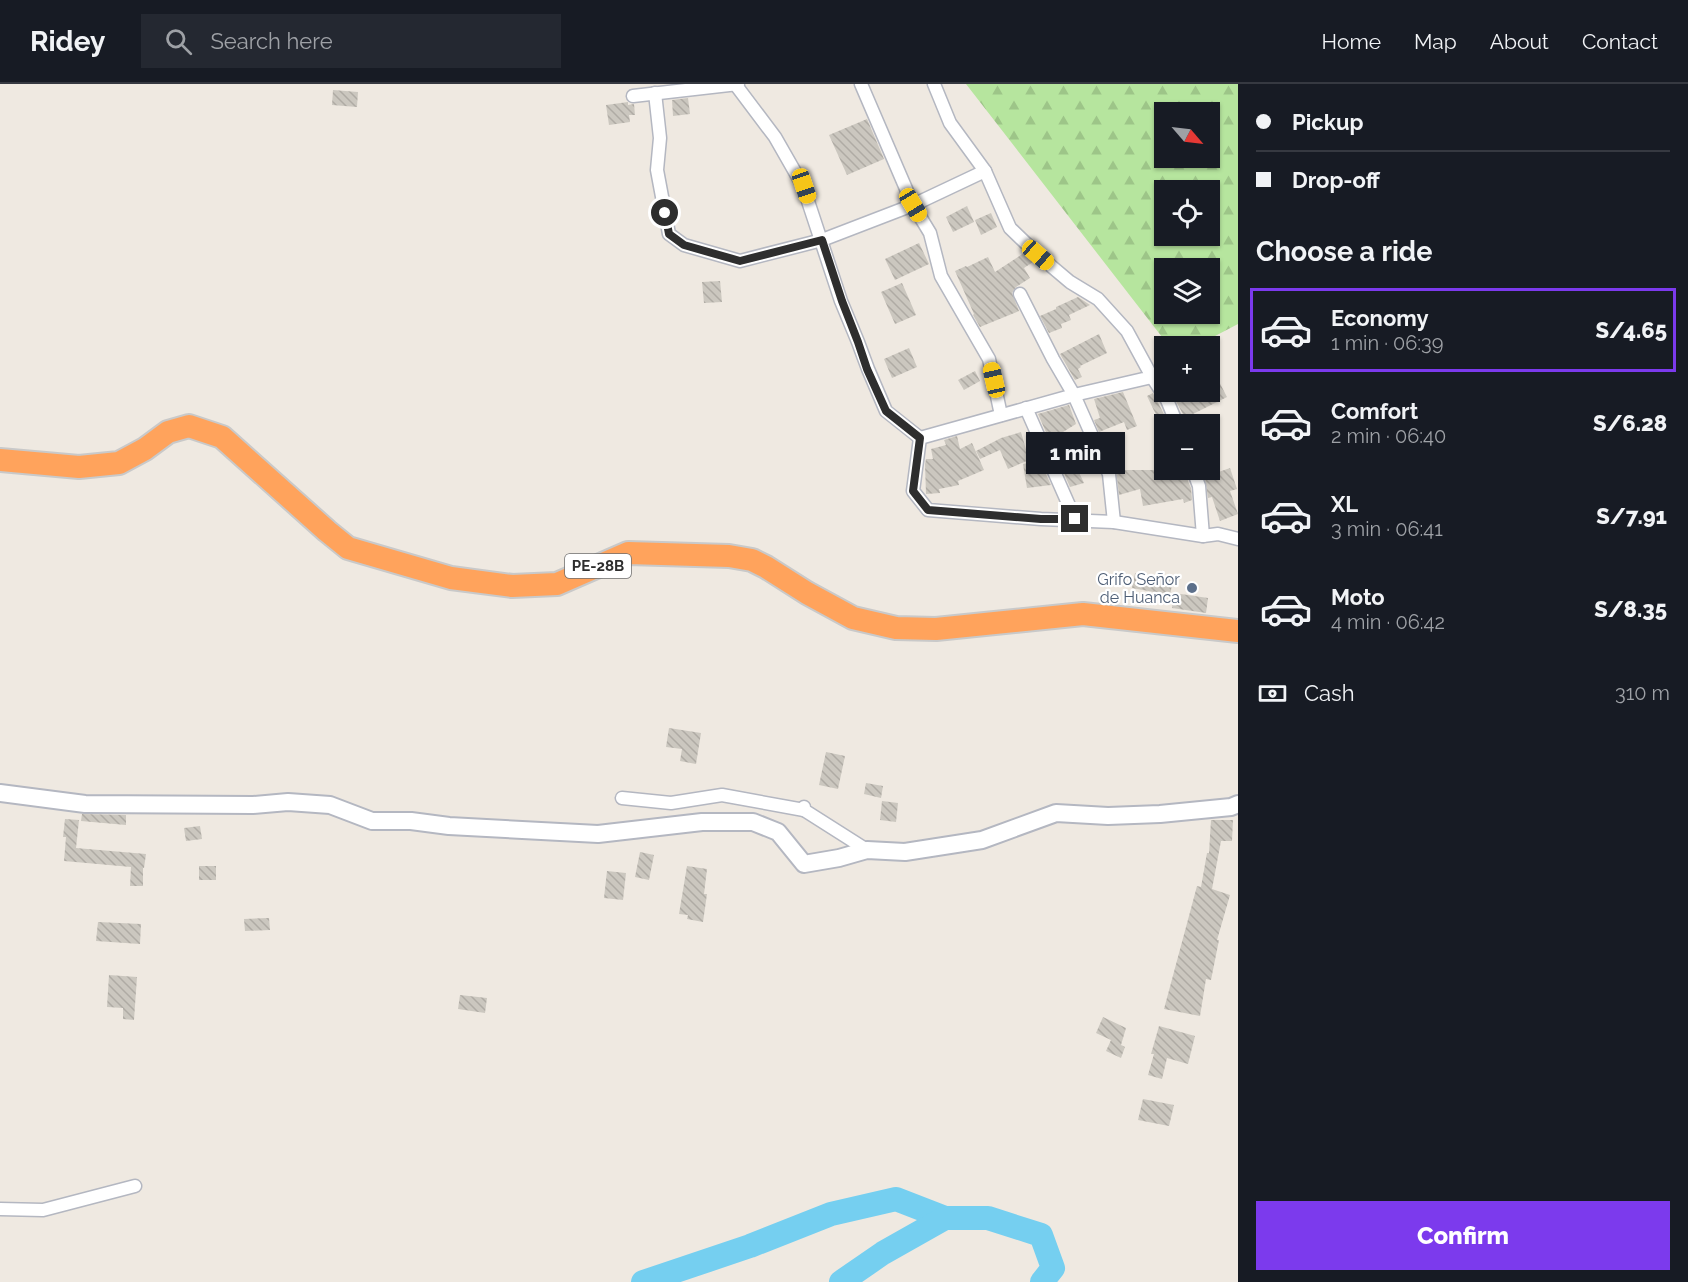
<!DOCTYPE html>
<html lang="en">
<head>
<meta charset="utf-8">
<style>
  body { margin:0; font-family:Raleway,sans-serif; background:#242831; color:#f1f3f6; height:100vh; display:flex; flex-direction:column; font-size:22px; white-space:nowrap }
  * { box-sizing:border-box; margin:0 }
  p { font-size:20px; color:#9ea1a6 }
  .icon { flex:none; width:33px; height:33px; fill:none; stroke:currentColor; stroke-width:2; stroke-linecap:round; stroke-linejoin:round }
  .map { position:relative; flex:1; overflow:hidden }
  .drawer { display:flex; flex-direction:column; background:#171b24; width:450px }
  .drawer>* { flex:none }
  .banner { display:grid; align-content:center; height:132px; padding:0 18px; background:#171b24 }
  .needle { width:39px; rotate:118deg }
  .tools { position:absolute; left:1154px; top:18px; display:grid; gap:12px }
  .tools a { display:grid; place-items:center; width:66px; height:66px; border-radius:0px; background:#171b24; box-shadow:0 2px 4px #0004; font-size:30px }
  .end { position:absolute; width:27px; height:27px; margin:-14px; border:8px solid #2e2e2e; background:#fff; box-shadow:0 0 0 3px #fff }
  .from { border-radius:50% }
  .bubble { position:absolute; height:42px; border-radius:0px; background:#171b24; box-shadow:0 2px 4px #0004; font-size:20px; font-weight:800; line-height:42px; text-align:center }
  .car { position:absolute; width:18px; height:36px; margin:-18px -9px; border-radius:8px; box-shadow:0 0 4px 2px #0007; background:linear-gradient(#f5c518 24%,#345 0 40%,#f5c518 0 76%,#345 0 86%,#f5c518 0) }
  .banner b { display:flex; align-items:center; gap:21px; height:57px; font-size:22px }
  .banner b+b { border-top:2px solid #363941 }
  .banner i { width:15px; height:15px; background:#f1f3f6 }
  ul { padding:0; list-style:none }
  li { display:flex; align-items:center; gap:18px; height:84px; margin:0 12px 9px; padding:0 6px; border:3px solid transparent; border-radius:0px }
  li div { flex:1 }
  li b { display:block; font-size:22px }
  li em { font-style:normal; font-weight:800 }
  li.on { border-color:#7c3aed }
  li>.icon { width:54px; height:54px; stroke-width:1.5 }
  h2 { padding:0 18px; font-size:27px; line-height:72px }
  .pay { display:flex; align-items:center; gap:15px; height:66px; padding:0 18px; font-size:22px }
  .pay p { margin-inline-start:auto }
  .action { display:flex; gap:12px; margin-top:auto; padding:12px 18px }
  .action a { flex:1; height:69px; border-radius:0px; background:#7c3aed; color:#fff; font-size:24px; font-weight:800; line-height:69px; text-align:center }
  header { display:flex; align-items:center; gap:36px; box-sizing:border-box; height:84px; padding:0 30px; background:#171b24; border-bottom:2px solid #363941 }
  header strong { font-size:28px }
  nav { display:flex; gap:33px; margin-inline-start:auto; font-size:21px }
  .search { width:420px; height:54px; background:#242831; display:flex; align-items:center; gap:15px; box-sizing:border-box; padding:0 21px; border-radius:0px; color:#9ea1a6; font-size:22px }
  main { display:flex; flex:1; min-height:0 }
  .map>svg:first-child { display:block }
  .forest { fill:url(#forest-firs); fill-rule:evenodd }
  .lines { fill:none; stroke-linecap:round; stroke-linejoin:round }
  .river { stroke:#75cff0; stroke-width:24 }
  .building { fill:url(#building-back-hatch) }
  .street-casing { stroke:#b4b7c1; stroke-width:15 }
  .secondary-casing { stroke:#b4b7c1; stroke-width:20 }
  .highway-casing { stroke:#c9c9c9; stroke-width:26 }
  .street { stroke:#fff; stroke-width:12 }
  .secondary { stroke:#fff; stroke-width:16 }
  .highway { stroke:#ffa35c; stroke-width:22 }
  .route { stroke:#2e2e2e; stroke-width:8 }
  .service-dot { fill:#5c6f8a; stroke:#fff; stroke-width:2 }
  .labels { text-anchor:middle; stroke-width:4.5; stroke-linejoin:round; paint-order:stroke }
  .shield { fill:#fff; stroke:#6d6d6d; stroke-width:1.5 }
  .shield-label { font-size:15px; font-weight:bold; fill:#2e2e2e }
  .service-label { font-size:16px; fill:#4e5e75; stroke:#fff; text-anchor:end }
</style>
</head>
<body>
<header>
<strong>Ridey</strong>
<div class="search"><svg class="icon" aria-label="search" viewBox="0 0 24 24"><circle cx="10" cy="10" r="6"/><path d="M15 15l6 6"/></svg>Search here</div>
<nav><a>Home</a><a>Map</a><a>About</a><a>Contact</a></nav>
</header>
<main>
<div class="map">
<svg width="1238" height="1198" viewBox="0 0 1238 1198">
  <defs>
    <pattern id="forest-firs" width="22" height="20" patternUnits="userSpaceOnUse" patternTransform="scale(1.5)"><rect width="22" height="20" fill="#b6e59e"/><path d="M5 1l3.5 6h-7zM16 11l3.5 6h-7z" fill="#9dc588"/></pattern>
    <pattern id="building-back-hatch" width="6" height="6" patternUnits="userSpaceOnUse" patternTransform="scale(1.5)"><rect width="6" height="6" fill="#cbc7bf"/><path d="M-1 5l2 2M0 0l6 6M5-1l2 2" fill="none" stroke="#afaba4"/></pattern>
  </defs>
  <rect width="100%" height="100%" fill="#efe9e1"/>
  <!-- forest -->
  <path class="forest" d="M966 0H1238V240L1196 262H1169ZM1164 28H1209V74H1164ZM1164 106H1209V152H1164ZM1164 184H1209V230H1164Z"/>
  <g class="lines">
    <!-- river -->
    <g class="river">
      <polyline points="643,1198 750,1162 831,1130 896,1115 945,1134"/>
      <polyline points="841,1198 883,1169 945,1134 988,1134 1041,1151 1053,1184 1042,1198"/>
    </g>
  </g>
  <!-- building -->
  <g class="building">
    <polygon points="333,6 358,8 357,23 332,21"/>
    <polygon points="688,14 690,30 673,32 672,16"/>
    <polygon points="628,18 628,21 634,20 635,31 629,31 630,38 609,41 606,21"/>
    <polygon points="867,35 884,75 847,91 829,51"/>
    <polygon points="967,122 974,138 953,148 946,133"/>
    <polygon points="991,129 997,143 981,151 975,136"/>
    <polygon points="919,159 929,180 895,196 885,175"/>
    <polygon points="1024,169 1033,178 1024,184 1030,194 1016,203 1012,209 1019,227 980,243 973,231 974,230 955,187 966,182 967,183 988,173 995,188"/>
    <polygon points="720,197 722,218 704,219 702,198"/>
    <polygon points="902,199 916,231 895,240 881,208"/>
    <polygon points="1078,213 1090,221 1069,231 1071,236 1061,240 1062,244 1049,249 1040,232 1056,225 1056,223"/>
    <polygon points="1099,250 1107,269 1080,282 1081,283 1078,285 1082,293 1075,296 1060,270"/>
    <polygon points="909,264 917,283 892,294 884,275"/>
    <polygon points="1209,278 1227,313 1185,334 1171,308 1209,308"/>
    <polygon points="975,287 980,297 964,306 958,296"/>
    <polygon points="1123,308 1137,342 1127,346 1124,338 1099,348 1094,336 1100,334 1094,315"/>
    <polygon points="1153,309 1165,332 1158,335 1147,312"/>
    <polygon points="1069,321 1076,340 1063,348 1067,358 1065,359 1084,399 1070,403 1038,330"/>
    <polygon points="1021,348 1029,376 1008,385 1000,366 980,375 976,367 1001,354"/>
    <polygon points="957,352 960,365 972,359 984,386 958,397 959,401 939,405 940,409 926,410 925,380 926,375 933,375 931,365 946,361 944,356"/>
    <polygon points="1040,377 1051,401 1027,404 1023,380"/>
    <polygon points="1230,384 1237,405 1230,407 1238,430 1220,437 1212,413 1208,414 1205,395 1214,392 1213,390"/>
    <polygon points="1116,386 1183,386 1191,404 1192,416 1184,419 1183,415 1143,422 1140,405 1119,411"/>
    <polygon points="1135,489 1173,496 1170,511 1132,504"/>
    <polygon points="1174,509 1208,514 1206,529 1172,524"/>
    <polygon points="669,644 701,649 696,680 680,677 682,665 666,663"/>
    <polygon points="826,668 845,672 838,705 819,701"/>
    <polygon points="866,699 883,702 881,714 864,710"/>
    <polygon points="882,717 898,719 896,738 880,736"/>
    <polygon points="82,730 126,731 126,741 81,737"/>
    <polygon points="65,735 79,736 76,764 146,770 144,784 143,784 143,802 130,802 131,783 64,777 66,753 63,753"/>
    <polygon points="1211,736 1233,736 1232,757 1221,757 1212,805 1230,811 1217,856 1219,856 1211,896 1206,895 1200,932 1164,925 1197,802 1201,803 1207,769 1209,769"/>
    <polygon points="200,742 202,755 186,757 184,744"/>
    <polygon points="640,768 654,771 649,796 635,793"/>
    <rect x="199" y="782" width="17" height="14"/>
    <polygon points="687,782 707,785 704,810 707,810 703,838 687,835 688,831 679,830"/>
    <polygon points="607,787 626,789 623,816 604,814"/>
    <polygon points="269,834 270,846 245,847 244,835"/>
    <polygon points="98,838 141,840 140,860 96,857"/>
    <polygon points="109,891 137,893 134,936 123,935 123,924 107,923"/>
    <polygon points="460,911 487,914 485,929 458,925"/>
    <polygon points="1103,933 1126,944 1121,961 1125,963 1121,974 1106,967 1111,956 1096,949"/>
    <polygon points="1159,942 1195,952 1188,980 1167,974 1162,995 1148,991 1154,970 1151,970"/>
    <polygon points="1143,1015 1174,1021 1169,1042 1138,1036"/>
  </g>
  <g class="lines">
    <!-- street casing -->
    <g class="street-casing">
      <g id="street">
        <polyline points="735,0 775,53 803,102 841,217 858,258 868,285 886,327 920,354"/>
        <polyline points="861,0 913,121 930,149 941,192 989,275 1001,331"/>
        <polyline points="934,0 950,39 985,87 1010,144 1038,171 1070,198 1098,215 1127,247 1152,293 1074,311 920,354 913,407 928,426 1041,435 1114,438 1203,452 1218,450 1238,455"/>
        <polyline points="655,9 660,54 657,86 669,150 684,161 740,177 822,156 913,121 985,87"/>
        <polyline points="633,12 738,0"/>
        <polyline points="1020,210 1053,275 1074,311 1109,390 1114,438"/>
        <polyline points="1152,293 1167,316 1177,340"/>
        <polyline points="1026,324 1075,435"/>
        <polyline points="1193,386 1199,402 1203,452"/>
        <polyline points="622,714 671,719 722,711 804,726"/>
        <polyline points="804,723 804,726 867,766"/>
        <polyline points="0,1125 43,1126 135,1102"/>
      </g>
    </g>
    <!-- secondary casing -->
    <g class="secondary-casing">
      <polyline id="secondary" points="0,709 85,720 253,721 288,718 330,721 372,737 411,737 449,742 598,750 702,738 753,738 778,748 804,780 839,774 867,766 905,768 982,756 1056,729 1108,732 1160,730 1231,723 1238,720"/>
    </g>
    <!-- highway casing -->
    <g class="highway-casing">
      <polyline id="highway" points="0,376 79,383 119,379 145,365 168,348 189,342 222,353 327,447 348,464 451,494 512,502 557,500 628,469 729,472 752,476 766,483 807,509 853,534 896,544 936,545 1083,530 1238,547"/>
    </g>
    <!-- street -->
    <use href="#street" class="street"/>
    <!-- secondary -->
    <use href="#secondary" class="secondary"/>
    <!-- highway -->
    <use href="#highway" class="highway"/>
  </g>
  <g class="lines">
    <!-- route -->
    <polyline class="route" points="665,129 669,150 684,161 740,177 822,156 842,217 858,258 867,285 886,327 920,354 913,407 928,426 1041,435 1075,435"/>
  </g>
  <!-- markers -->
  <circle class="service-dot" cx="1192" cy="504" r="6"/>
  <g class="labels">
    <!-- shield labels -->
    <rect class="shield" x="565" y="470" width="66" height="24" rx="4.5"/>
    <g class="shield-label">
      <text x="598" y="487">PE-28B</text>
    </g>
    <!-- service labels -->
    <g class="service-label">
      <text x="1180" y="501">Grifo Señor<tspan x="1180" dy="18">de Huanca</tspan></text>
    </g>
  </g>
</svg>
<div class="tools">
<a><svg class="needle" viewBox="-14 -14 28 28"><path d="M0-13l5 13h-10z" fill="#e53935"/><path d="M0 13l5-13h-10z" fill="#9ea1a6"/></svg></a>
<a><svg class="icon" aria-label="locate" viewBox="0 0 24 24"><circle cx="12" cy="12" r="6"/><path d="M12 2v4M12 18v4M2 12h4M18 12h4"/></svg></a>
<a><svg class="icon" aria-label="layers" viewBox="0 0 24 24"><path d="M12 4l9 5-9 5-9-5zM3 14l9 5 9-5"/></svg></a>
<a>+</a>
<a>−</a>
</div>
<i class="end from" style="left:665px;top:129px"></i>
<i class="end" style="left:1075px;top:435px"></i>
<div class="bubble" style="left:1026px;top:348px;width:99px">1 min</div>
<i class="car" style="left:804px;top:102px;rotate:161deg"></i>
<i class="car" style="left:913px;top:121px;rotate:149deg"></i>
<i class="car" style="left:1038px;top:171px;rotate:131deg"></i>
<i class="car" style="left:994px;top:296px;rotate:347deg"></i>
</div>
<section class="drawer">
<div class="banner">
<b><i class="from"></i>Pickup</b>
<b><i></i>Drop-off</b>
</div>
<h2>Choose a ride</h2>
<ul>
<li class="on"><svg class="icon" aria-label="car" viewBox="0 0 24 24"><path d="M5 17H2v-5l4-1 3-4h7l3 4 3 1v5h-3M9 17h6M6 11h13"/><circle cx="7" cy="17" r="2"/><circle cx="17" cy="17" r="2"/></svg><div><b>Economy</b><p>1 min · 06:39</p></div><em>S/4.65</em></li>
<li><svg class="icon" aria-label="car" viewBox="0 0 24 24"><path d="M5 17H2v-5l4-1 3-4h7l3 4 3 1v5h-3M9 17h6M6 11h13"/><circle cx="7" cy="17" r="2"/><circle cx="17" cy="17" r="2"/></svg><div><b>Comfort</b><p>2 min · 06:40</p></div><em>S/6.28</em></li>
<li><svg class="icon" aria-label="car" viewBox="0 0 24 24"><path d="M5 17H2v-5l4-1 3-4h7l3 4 3 1v5h-3M9 17h6M6 11h13"/><circle cx="7" cy="17" r="2"/><circle cx="17" cy="17" r="2"/></svg><div><b>XL</b><p>3 min · 06:41</p></div><em>S/7.91</em></li>
<li><svg class="icon" aria-label="car" viewBox="0 0 24 24"><path d="M5 17H2v-5l4-1 3-4h7l3 4 3 1v5h-3M9 17h6M6 11h13"/><circle cx="7" cy="17" r="2"/><circle cx="17" cy="17" r="2"/></svg><div><b>Moto</b><p>4 min · 06:42</p></div><em>S/8.35</em></li>
</ul>
<div class="pay"><svg class="icon" aria-label="cash" viewBox="0 0 24 24"><path d="M3 7h18v10H3z"/><circle cx="12" cy="12" r="2"/></svg>Cash<p>310 m</p></div>
<div class="action"><a>Confirm</a></div>
</section>
</main>
</body>
</html>
